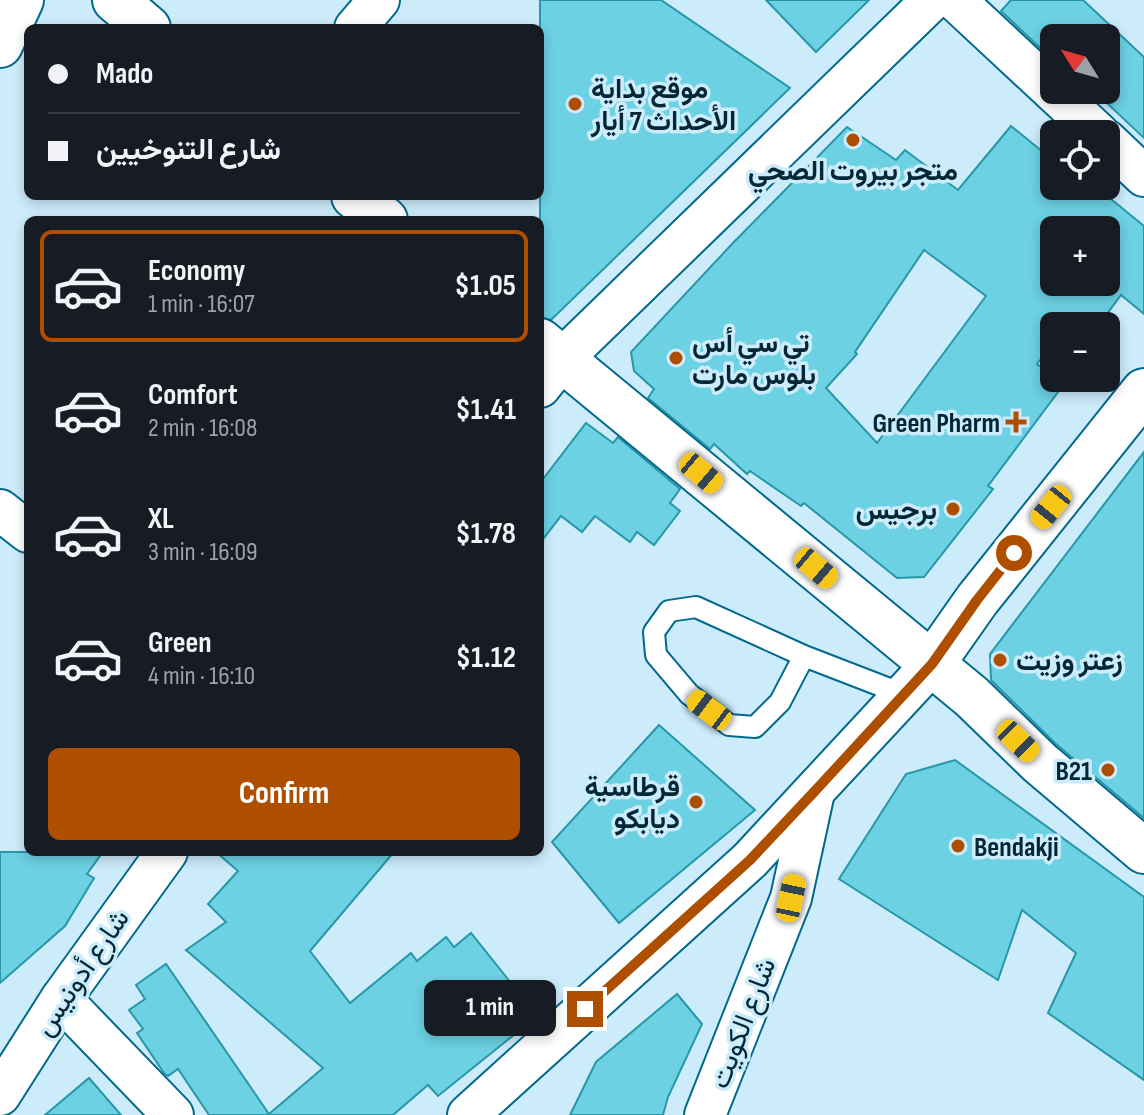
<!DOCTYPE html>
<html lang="en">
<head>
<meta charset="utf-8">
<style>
  body { margin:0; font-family:"Sofia Sans Condensed",Vazirmatn,sans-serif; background:#242831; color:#f1f3f6; height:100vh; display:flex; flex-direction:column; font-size:30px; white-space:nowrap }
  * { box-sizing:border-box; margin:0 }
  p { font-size:26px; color:#9ea1a6 }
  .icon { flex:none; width:44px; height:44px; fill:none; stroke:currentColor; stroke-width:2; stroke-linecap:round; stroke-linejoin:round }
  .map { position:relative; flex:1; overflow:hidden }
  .sheet { position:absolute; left:24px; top:216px; width:520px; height:640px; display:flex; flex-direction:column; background:#171b24; border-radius:12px; box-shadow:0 4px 12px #0003 }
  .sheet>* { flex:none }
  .banner { position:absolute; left:24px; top:24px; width:520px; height:176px; border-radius:12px; box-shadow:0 4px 12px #0003; display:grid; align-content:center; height:176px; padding:0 24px; background:#171b24 }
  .needle { width:52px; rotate:307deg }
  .controls { position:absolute; left:1040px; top:24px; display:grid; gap:16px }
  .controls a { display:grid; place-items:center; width:80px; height:80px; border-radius:12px; background:#171b24; box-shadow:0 4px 12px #0003; font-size:40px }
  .end { position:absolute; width:36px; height:36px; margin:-18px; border:10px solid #ae4f00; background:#fff; box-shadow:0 0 0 4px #fff }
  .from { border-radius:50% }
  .bubble { position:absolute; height:56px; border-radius:12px; background:#171b24; box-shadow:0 4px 12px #0003; font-size:26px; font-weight:700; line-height:56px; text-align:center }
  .car { position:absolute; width:24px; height:48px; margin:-24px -12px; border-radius:10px; box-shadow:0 0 6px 2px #0007; background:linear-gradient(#f5c518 24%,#345 0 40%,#f5c518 0 76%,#345 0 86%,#f5c518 0) }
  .banner b { display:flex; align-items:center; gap:28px; height:76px; font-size:30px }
  .banner b+b { border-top:2px solid #363941 }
  .banner i { width:20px; height:20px; background:#f1f3f6 }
  ul { padding:14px 0 0; list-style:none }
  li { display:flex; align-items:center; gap:24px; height:112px; margin:0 16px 12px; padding:0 8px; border:4px solid transparent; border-radius:12px }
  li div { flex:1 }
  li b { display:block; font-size:30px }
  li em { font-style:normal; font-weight:700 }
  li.current { border-color:#ae4f00 }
  li>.icon { width:72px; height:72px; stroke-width:1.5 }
  .primary-button { display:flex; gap:16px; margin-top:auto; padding:16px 24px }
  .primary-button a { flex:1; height:92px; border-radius:12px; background:#ae4f00; color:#fff; font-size:32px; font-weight:700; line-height:92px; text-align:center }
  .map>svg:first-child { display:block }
  .building { fill:#6cd1e3; stroke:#2797a7; stroke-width:2; fill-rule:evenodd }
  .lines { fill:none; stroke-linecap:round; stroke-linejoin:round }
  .service-casing { stroke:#00698c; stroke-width:24 }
  .minor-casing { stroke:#00698c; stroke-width:44 }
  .tertiary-casing { stroke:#00698c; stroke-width:48 }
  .secondary-casing { stroke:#00698c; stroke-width:48 }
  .service { stroke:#fff; stroke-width:20 }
  .minor { stroke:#fff; stroke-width:40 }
  .tertiary { stroke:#fff; stroke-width:44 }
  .secondary { stroke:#fff; stroke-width:44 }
  .route { stroke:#ae4f00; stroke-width:10 }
  .poi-dot { fill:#ae4f00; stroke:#ccebfb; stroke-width:3 }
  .labels { text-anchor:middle; stroke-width:7; stroke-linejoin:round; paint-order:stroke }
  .poi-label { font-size:28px; font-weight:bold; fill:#022736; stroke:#ccebfb; text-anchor:start }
  .street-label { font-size:28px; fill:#022736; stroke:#ccebfb }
</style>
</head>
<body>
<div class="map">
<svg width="1144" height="1115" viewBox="0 0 1144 1115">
  <rect width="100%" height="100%" fill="#ccebfb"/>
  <!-- building -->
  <g class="building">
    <polygon points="540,0 661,0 790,88 551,320 540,317"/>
    <polygon points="766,0 869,0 816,52"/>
    <polygon points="1011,0 1083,0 1144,57 1144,138 1093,90 1106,90 1106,38 1054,38 1054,53 1051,58 1001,11"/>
    <path d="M1011 126 1054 161V186H1095L1144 226V314L1121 295 1098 326H1054V341L1037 364 1064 384 988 486 993 489 924 577 897 578 804 503 801 506 750 471 747 474 714 444 710 449 648 398 654 389 634 371 631 352 732 244 847 127 896 160 905 150 958 190ZM1054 230H1106V282H1054ZM924 250 986 296 877 443 826 388 857 354 855 352Z"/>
    <polygon points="586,423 613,443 618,437 680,489 670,503 680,511 654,545 637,532 630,542 595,516 582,532 561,516 540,543 540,483"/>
    <polygon points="1144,452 1144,818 1056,744 991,680 990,654"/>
    <polygon points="659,725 755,810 619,923 552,842"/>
    <polygon points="955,760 1144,897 1144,1080 1048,1013 1076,953 1022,910 998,980 839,879 906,774"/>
    <polygon points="0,852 103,852 87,874 94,878 65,926 0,983"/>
    <polygon points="216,852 394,852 310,951 350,1003 411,953 417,961 446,937 454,947 471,933 523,998 510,1008 525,1026 438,1096 428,1085 393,1115 209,1115 178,1069 168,1076 164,1073 137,1033 143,1029 129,1010 145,999 136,985 166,964 269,1114 323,1068 186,950 226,922 208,904 238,871"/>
    <polygon points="677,994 702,1024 668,1097 663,1115 570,1115 596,1062"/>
    <polygon points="89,1078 121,1115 45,1115"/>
  </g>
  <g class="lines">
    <!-- service casing -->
    <g class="service-casing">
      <polyline id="service" points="804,656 780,702 755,727 729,725 689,694 656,655 654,632 669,611 696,607 804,656 905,695"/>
    </g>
    <!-- minor casing -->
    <g class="minor-casing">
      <g id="minor">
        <polyline points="955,0 1099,134"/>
        <polyline points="355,28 379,0"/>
        <polyline points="1106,140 1144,176"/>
        <polyline points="540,387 563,358 932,0"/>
        <polyline points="0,510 28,532"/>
        <polyline points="61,999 173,1115"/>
        <polyline points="0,1095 61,999 167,852"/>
        <polyline points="468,1115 750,860 932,664"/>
        <polyline points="705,1115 791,898 814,792"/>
      </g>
    </g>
    <!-- tertiary casing -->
    <g class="tertiary-casing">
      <g id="tertiary">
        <polyline points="115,0 148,28"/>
        <polyline points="0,45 21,0"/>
        <polyline points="354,196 385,220"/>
        <polyline points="540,341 932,664"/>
      </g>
    </g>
    <!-- secondary casing -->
    <g class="secondary-casing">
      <polyline id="secondary" points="1144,391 977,600 932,664 972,697 1040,763 1144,851"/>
    </g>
    <!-- service -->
    <use href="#service" class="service"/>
    <!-- minor -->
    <use href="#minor" class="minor"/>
    <!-- tertiary -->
    <use href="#tertiary" class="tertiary"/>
    <!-- secondary -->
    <use href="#secondary" class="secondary"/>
  </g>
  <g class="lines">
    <!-- route -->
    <polyline class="route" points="585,1009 750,860 814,792 932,664 977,600 1014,553"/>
  </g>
  <!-- markers -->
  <g class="poi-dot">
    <circle cx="575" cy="104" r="8"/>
    <circle cx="853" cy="140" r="8"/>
    <circle cx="676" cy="358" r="8"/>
    <path d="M1012 410h8v8h8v8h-8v8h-8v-8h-8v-8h8z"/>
    <circle cx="953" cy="509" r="8"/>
    <circle cx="1000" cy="660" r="8"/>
    <circle cx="1108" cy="770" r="8"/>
    <circle cx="696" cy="802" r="8"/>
    <circle cx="958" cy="846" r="8"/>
  </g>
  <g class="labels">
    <!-- poi labels -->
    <g class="poi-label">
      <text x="591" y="98">موقع بداية<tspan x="591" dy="32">الأحداث 7 أيار</tspan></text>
      <text x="853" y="180" text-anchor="middle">متجر بيروت الصحي</text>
      <text x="692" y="352">تي سي أس<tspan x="692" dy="32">بلوس مارت</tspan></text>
      <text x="1000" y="432" text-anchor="end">Green Pharm</text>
      <text x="937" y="519" text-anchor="end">برجيس</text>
      <text x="1016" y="670">زعتر وزيت</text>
      <text x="1092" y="780" text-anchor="end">B21</text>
      <text x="680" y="796" text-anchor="end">قرطاسية<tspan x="680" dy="32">ديابكو</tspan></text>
      <text x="974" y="856">Bendakji</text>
    </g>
    <!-- street labels -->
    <g class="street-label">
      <text transform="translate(81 972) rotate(-56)" y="10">شارع أدونيس</text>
      <text transform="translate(742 1023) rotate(-69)" y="10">شارع الكويت</text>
    </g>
  </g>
</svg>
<div class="controls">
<a><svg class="needle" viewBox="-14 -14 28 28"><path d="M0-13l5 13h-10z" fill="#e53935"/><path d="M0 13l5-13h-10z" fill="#9ea1a6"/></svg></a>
<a><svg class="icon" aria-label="locate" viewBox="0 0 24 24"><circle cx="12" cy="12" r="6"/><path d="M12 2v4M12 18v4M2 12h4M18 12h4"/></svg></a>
<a>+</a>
<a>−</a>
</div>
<i class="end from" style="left:1014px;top:553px"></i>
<i class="end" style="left:585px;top:1009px"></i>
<div class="bubble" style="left:424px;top:980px;width:132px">1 min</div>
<i class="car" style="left:701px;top:473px;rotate:130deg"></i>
<i class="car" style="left:1051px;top:507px;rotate:219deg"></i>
<i class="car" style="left:816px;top:568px;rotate:130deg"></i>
<i class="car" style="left:709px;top:710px;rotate:307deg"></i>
<i class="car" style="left:1018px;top:741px;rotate:134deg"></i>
<i class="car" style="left:791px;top:898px;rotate:12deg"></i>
<div class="banner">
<b><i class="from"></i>Mado</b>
<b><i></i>شارع التنوخيين</b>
</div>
<section class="sheet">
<ul>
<li class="current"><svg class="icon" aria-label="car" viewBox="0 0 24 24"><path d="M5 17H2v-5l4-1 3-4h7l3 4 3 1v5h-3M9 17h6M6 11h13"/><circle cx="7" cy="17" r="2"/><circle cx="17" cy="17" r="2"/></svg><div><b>Economy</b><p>1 min · 16:07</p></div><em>$1.05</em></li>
<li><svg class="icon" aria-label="car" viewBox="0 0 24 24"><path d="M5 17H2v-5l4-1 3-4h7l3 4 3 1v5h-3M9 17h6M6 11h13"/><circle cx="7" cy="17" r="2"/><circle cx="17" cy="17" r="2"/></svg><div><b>Comfort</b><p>2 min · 16:08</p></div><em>$1.41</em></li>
<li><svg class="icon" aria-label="car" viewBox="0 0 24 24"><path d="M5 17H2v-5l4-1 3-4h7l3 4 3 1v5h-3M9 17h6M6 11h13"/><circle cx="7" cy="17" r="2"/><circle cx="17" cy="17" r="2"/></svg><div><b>XL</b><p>3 min · 16:09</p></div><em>$1.78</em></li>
<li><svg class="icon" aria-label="car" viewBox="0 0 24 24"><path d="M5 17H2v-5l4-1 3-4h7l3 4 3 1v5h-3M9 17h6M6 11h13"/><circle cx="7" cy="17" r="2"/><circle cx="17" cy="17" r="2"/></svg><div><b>Green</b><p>4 min · 16:10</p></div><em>$1.12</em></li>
</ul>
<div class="primary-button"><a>Confirm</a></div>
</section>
</div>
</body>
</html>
